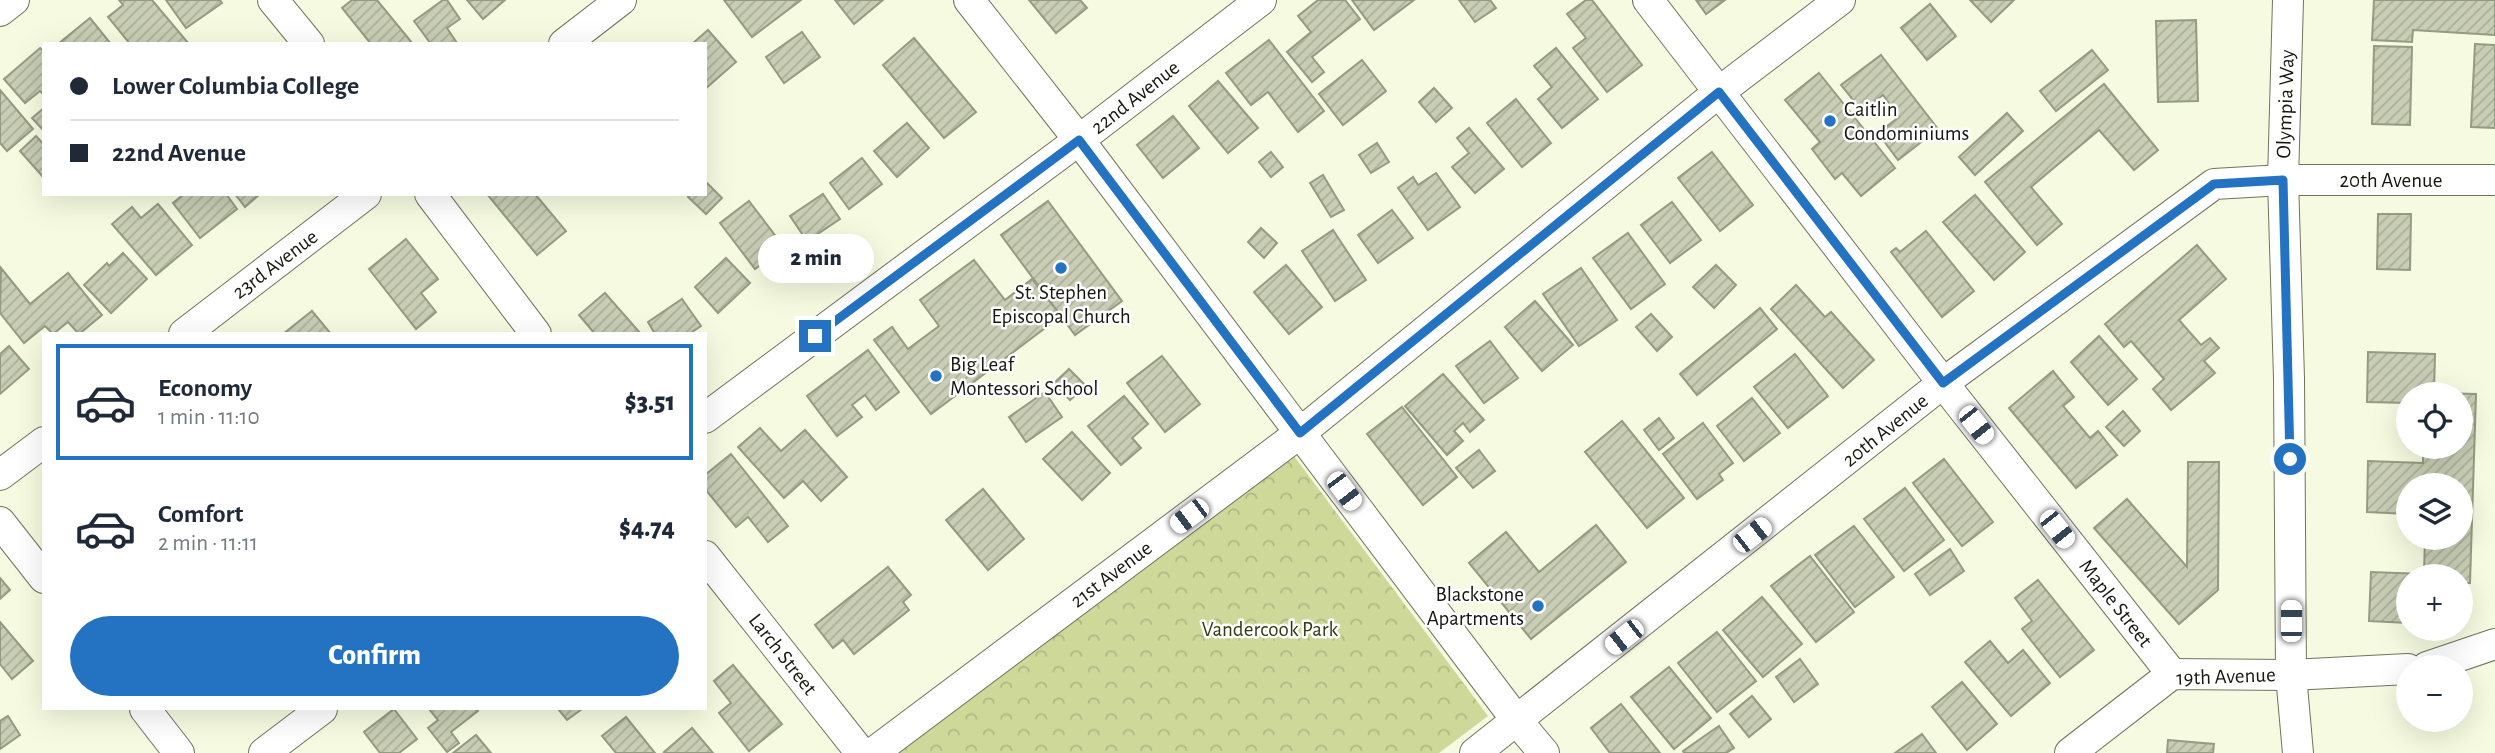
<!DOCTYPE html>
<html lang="en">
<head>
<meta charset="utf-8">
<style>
  body { margin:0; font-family:"Alegreya Sans",sans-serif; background:#f6f6f7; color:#1f2937; height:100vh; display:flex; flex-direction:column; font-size:26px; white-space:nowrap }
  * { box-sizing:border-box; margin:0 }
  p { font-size:23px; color:#747a83 }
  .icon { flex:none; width:38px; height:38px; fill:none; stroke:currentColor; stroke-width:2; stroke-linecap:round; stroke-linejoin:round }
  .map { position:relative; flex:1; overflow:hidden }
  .side { position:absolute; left:42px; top:332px; width:665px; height:378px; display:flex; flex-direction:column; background:#fff; border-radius:0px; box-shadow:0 7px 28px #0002 }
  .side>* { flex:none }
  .banner { position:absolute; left:42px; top:42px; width:665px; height:154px; border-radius:0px; box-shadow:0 7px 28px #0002; display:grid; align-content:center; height:154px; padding:0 28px; background:#fff }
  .fabs { position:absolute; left:2396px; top:382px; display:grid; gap:14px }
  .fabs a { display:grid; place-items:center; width:77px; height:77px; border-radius:50%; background:#fff; box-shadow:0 7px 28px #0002; font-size:35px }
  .end { position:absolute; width:32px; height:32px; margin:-16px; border:9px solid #2472c2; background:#fff; box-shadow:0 0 0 4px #fff }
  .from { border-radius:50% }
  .bubble { position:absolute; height:49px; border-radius:24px; background:#fff; box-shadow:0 7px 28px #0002; font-size:23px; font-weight:800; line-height:49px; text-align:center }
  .car { position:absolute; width:21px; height:42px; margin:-21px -10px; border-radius:9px; box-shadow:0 0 5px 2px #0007; background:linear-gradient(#fff 24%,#345 0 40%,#fff 0 76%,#345 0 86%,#fff 0) }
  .banner b { display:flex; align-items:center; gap:24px; height:66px; font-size:26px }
  .banner b+b { border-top:2px solid #e0e1e3 }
  .banner i { width:18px; height:18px; background:#1f2937 }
  ul { padding:12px 0 0; list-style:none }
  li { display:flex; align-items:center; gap:21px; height:116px; margin:0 14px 10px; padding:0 14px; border:4px solid transparent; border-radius:0px }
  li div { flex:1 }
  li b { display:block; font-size:26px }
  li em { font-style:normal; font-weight:800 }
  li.selected { border-color:#2472c2 }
  li>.icon { width:63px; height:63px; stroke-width:1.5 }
  .action { display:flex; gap:14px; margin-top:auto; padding:14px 28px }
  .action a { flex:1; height:80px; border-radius:42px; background:#2472c2; color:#fff; font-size:28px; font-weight:800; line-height:80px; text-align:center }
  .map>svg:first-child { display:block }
  .park { fill:url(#park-crowns) }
  .building { fill:url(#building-hatch); stroke:#959a82; stroke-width:2 }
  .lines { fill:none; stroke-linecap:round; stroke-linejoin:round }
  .minor-casing { stroke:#70745d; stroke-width:32 }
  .minor { stroke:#fff; stroke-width:30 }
  .route { stroke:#2472c2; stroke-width:9 }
  .poi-dot { fill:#2472c2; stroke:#fff; stroke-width:2.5 }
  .labels { text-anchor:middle; stroke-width:5; stroke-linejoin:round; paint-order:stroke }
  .street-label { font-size:21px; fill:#15170e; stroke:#fff }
  .poi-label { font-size:21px; fill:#15170e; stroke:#fff; text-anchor:start }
  .park-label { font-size:21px; fill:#353b10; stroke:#fff }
</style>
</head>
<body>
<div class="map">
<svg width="2495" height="753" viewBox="0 0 2495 753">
  <defs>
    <pattern id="park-crowns" width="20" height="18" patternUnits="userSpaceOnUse" patternTransform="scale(1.75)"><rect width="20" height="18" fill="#cdd899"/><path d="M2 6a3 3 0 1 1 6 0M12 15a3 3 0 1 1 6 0" fill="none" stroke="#afb983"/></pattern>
    <pattern id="building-hatch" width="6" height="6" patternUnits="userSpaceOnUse" patternTransform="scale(1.75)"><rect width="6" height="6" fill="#c8cdb4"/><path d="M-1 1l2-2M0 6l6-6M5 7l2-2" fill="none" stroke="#abaf9a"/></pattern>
  </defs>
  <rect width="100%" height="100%" fill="#f5fae0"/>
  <!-- park -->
  <polygon class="park" points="1294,456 1488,716 1439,753 896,753"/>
  <!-- building -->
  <g class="building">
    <polygon points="119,0 152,0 189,44 130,44 108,17 123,5"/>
    <polygon points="166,0 220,0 222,3 186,28"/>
    <polygon points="352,0 377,0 413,44 371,44 342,8"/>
    <polygon points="443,0 447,0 460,19 447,28 457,43 431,44 414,21"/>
    <polygon points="467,0 505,0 483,19"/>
    <polygon points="724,0 801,0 752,37"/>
    <polygon points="835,0 883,0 854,24"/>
    <polygon points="1029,0 1080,0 1087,8 1056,33"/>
    <polygon points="1318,0 1345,0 1360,19 1312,57 1324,72 1312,82 1287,52 1311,32 1298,16"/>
    <polygon points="1352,0 1414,0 1374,30"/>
    <polygon points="1459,0 1490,0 1496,8 1475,22"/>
    <polygon points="1586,0 1592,0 1642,65 1607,92 1573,48 1586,38 1567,14"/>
    <polygon points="1696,0 1725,0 1706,14"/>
    <polygon points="1970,0 2014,0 1991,22"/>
    <polygon points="2374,0 2495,0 2495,35 2413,30 2412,42 2372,40"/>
    <polygon points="1930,4 1956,36 1927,60 1901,28"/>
    <polygon points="90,18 111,44 58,44"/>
    <polygon points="2196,20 2198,101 2158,102 2156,21"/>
    <polygon points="708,30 736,62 705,89 705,44 692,44"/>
    <polygon points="802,32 820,57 784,83 766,57"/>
    <polygon points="914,38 976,112 944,138 883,65"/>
    <polygon points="1269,40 1324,111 1298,132 1268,92 1251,105 1226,73"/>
    <polygon points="2475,44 2495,45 2495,128 2471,127"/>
    <polygon points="2374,46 2412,47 2410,125 2372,124"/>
    <polygon points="40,48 44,52 44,95 40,91 25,103 4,79"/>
    <polygon points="1556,48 1598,99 1562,128 1538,99 1552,87 1534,66"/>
    <polygon points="2092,50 2108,70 2056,111 2040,91"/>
    <polygon points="1881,55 1938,129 1898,160 1878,133 1899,117 1883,95 1862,111 1841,85"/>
    <polygon points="1362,60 1386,91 1343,125 1319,94"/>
    <polygon points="1819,73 1895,168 1861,196 1842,173 1835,179 1812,149 1820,142 1785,100"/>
    <polygon points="1218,81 1258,128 1228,153 1189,106"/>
    <polygon points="2104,84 2158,150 2134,170 2099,130 2031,187 2062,224 2037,245 1985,182"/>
    <polygon points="1434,88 1452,108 1436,122 1419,102"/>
    <polygon points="0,90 33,129 7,151 0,143"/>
    <polygon points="1516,99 1551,143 1522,167 1487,123"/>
    <polygon points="44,108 44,131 32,118"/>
    <polygon points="2007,113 2023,131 1975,175 1959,157"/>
    <polygon points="1173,116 1199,148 1163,178 1137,145"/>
    <polygon points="907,123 929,148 897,177 874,151"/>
    <polygon points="1469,128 1504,169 1475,193 1452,167 1469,153 1457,138"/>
    <polygon points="36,136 44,145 44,178 20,151"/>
    <polygon points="1377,143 1389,162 1371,173 1359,155"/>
    <polygon points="1271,152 1283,167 1271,177 1259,162"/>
    <polygon points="1712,152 1753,205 1720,231 1678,178"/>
    <polygon points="862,158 882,184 849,209 830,183"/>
    <polygon points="1436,173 1460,207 1428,230 1398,188 1413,177 1418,185"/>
    <polygon points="1323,175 1344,210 1331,217 1310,183"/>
    <polygon points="705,181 722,198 706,214 688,197 691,194 705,194"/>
    <polygon points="184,194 226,194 237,209 200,238 173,203"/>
    <polygon points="235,194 260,194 245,207"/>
    <polygon points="487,194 535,194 566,231 537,255"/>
    <polygon points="823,194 840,219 807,241 790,216"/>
    <polygon points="1975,195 2025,252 1994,280 1943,222"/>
    <polygon points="749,201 784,247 755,269 720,223"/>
    <polygon points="1048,201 1122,301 1075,335 1001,235"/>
    <polygon points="1672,202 1701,240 1670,263 1641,225"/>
    <polygon points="158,204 192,245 156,275 112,224 132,207 141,218"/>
    <polygon points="1392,210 1413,238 1378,263 1358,235"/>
    <polygon points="2378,214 2411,214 2410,270 2377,269"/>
    <polygon points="1261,228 1277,243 1264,258 1248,242"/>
    <polygon points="1333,230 1366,280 1335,301 1302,251"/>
    <polygon points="1926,231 1974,291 1942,317 1891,252 1896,248 1900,252"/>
    <polygon points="1628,233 1665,284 1631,309 1593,258"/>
    <polygon points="406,239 438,279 421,293 436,312 416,329 369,269"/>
    <polygon points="2197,245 2226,279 2179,320 2201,345 2210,338 2219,348 2204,361 2215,373 2171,410 2153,389 2164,379 2131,341 2124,347 2105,324"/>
    <polygon points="123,253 147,279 111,313 84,285 107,263 109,266"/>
    <polygon points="726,258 750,283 718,313 695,287"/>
    <polygon points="974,260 1005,300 1032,279 1061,316 931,414 874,340 892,327 908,349 939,326 920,300"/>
    <polygon points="1286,265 1322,307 1289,334 1254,292"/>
    <polygon points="1716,265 1736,285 1714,308 1693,287"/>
    <polygon points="1,268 30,304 68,273 102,315 79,334 68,322 53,334 45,326 24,343 0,313"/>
    <polygon points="1581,268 1617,320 1579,346 1543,294"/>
    <polygon points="1796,285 1825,317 1831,312 1874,360 1843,388 1771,309"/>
    <polygon points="605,293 641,334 595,334 579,315"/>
    <polygon points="682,299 701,326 689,334 655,334 648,322"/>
    <polygon points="1535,301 1573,345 1542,371 1505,327"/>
    <polygon points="1760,308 1777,329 1697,395 1680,374"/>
    <polygon points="312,311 331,334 283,334"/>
    <polygon points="1651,314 1672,337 1657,351 1636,327"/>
    <polygon points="2099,336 2137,379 2108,405 2071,362"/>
    <polygon points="1490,341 1518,378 1484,403 1456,366"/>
    <polygon points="9,346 29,369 0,394 0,354"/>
    <polygon points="868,350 899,392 876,410 865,395 852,405 862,417 837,436 807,396"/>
    <polygon points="2368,352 2435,354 2434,393 2476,394 2470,583 2460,583 2460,576 2408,576 2408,623 2369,621 2371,572 2424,574 2425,537 2460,537 2460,485 2408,485 2408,514 2367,512 2368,461 2423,463 2423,446 2460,446 2460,394 2408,394 2408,403 2367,402"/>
    <polygon points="1795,354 1828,396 1788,428 1754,387"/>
    <polygon points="1162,356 1200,404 1165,432 1127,383"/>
    <polygon points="1069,369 1086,386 1070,400 1054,383"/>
    <polygon points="2053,371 2074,397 2063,406 2090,438 2098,431 2117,455 2076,488 2009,408"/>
    <polygon points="1443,374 1484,420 1470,432 1463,423 1454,431 1463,441 1447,455 1405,406"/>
    <polygon points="1045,392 1062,417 1026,442 1009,417"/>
    <polygon points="1124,396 1148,424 1132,438 1141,448 1121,465 1088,426"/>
    <polygon points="1752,398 1780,433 1744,461 1717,426"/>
    <polygon points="1402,407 1457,477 1423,505 1367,434"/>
    <polygon points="2123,411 2140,431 2124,446 2106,427"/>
    <polygon points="1659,418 1674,438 1659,450 1644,430"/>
    <polygon points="1622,421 1684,498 1647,528 1585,452"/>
    <polygon points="1703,423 1733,463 1719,474 1723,480 1697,499 1663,454"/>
    <polygon points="760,428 781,451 805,430 847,477 821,501 803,481 784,498 738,447"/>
    <polygon points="1072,432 1110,473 1082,500 1043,459"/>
    <polygon points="1479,450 1495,471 1473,488 1456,468"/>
    <polygon points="731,454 788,526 768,542 748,517 736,527 705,489 705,475"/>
    <polygon points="1944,459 1993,522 1962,546 1913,483"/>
    <polygon points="2188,462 2219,462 2218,590 2179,624 2094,528 2127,499 2187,567"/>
    <polygon points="1905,488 1944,540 1904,571 1864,519"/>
    <polygon points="983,489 1024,539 988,570 946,520"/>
    <polygon points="1596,525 1626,562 1531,639 1469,563 1506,532 1539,572"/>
    <polygon points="1854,526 1894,577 1855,607 1815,555"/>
    <polygon points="1950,549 1964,571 1930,595 1915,574"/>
    <polygon points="1810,556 1854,612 1816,642 1771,586"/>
    <polygon points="888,567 911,595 903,602 909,610 854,654 843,640 833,648 815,625"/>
    <polygon points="0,578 10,590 0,599"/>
    <polygon points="2038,580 2094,650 2060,677 2022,629 2032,621 2015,598"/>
    <polygon points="1762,597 1802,644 1763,677 1723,630"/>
    <polygon points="0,622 33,661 12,679 0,664"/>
    <polygon points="1717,632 1756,681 1717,712 1678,663"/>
    <polygon points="1990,641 2008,663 2023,650 2050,683 2011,716 1965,662"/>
    <polygon points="1800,659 1818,684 1794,702 1776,677"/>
    <polygon points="733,665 782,724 749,751 719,713 731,703 714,681"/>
    <polygon points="1669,667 1711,718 1674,749 1631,697"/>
    <polygon points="1962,682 1997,724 1967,750 1932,707"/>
    <polygon points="1752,696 1771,719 1749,737 1730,714"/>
    <polygon points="1621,704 1660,753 1610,753 1591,728"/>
    <polygon points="394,709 417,739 399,753 380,753 364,732"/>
    <polygon points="429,709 476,709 478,711 451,732 459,743 447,752 428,728 438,720"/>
    <polygon points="558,709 582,709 567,720"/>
    <polygon points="8,716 20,735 0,749 0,721"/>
    <polygon points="626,717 655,753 616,753 602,736"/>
    <polygon points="1719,726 1734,748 1726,753 1684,753 1683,751"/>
    <polygon points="692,728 713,753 666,753 664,752"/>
    <polygon points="1922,734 1936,753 1895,753"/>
    <polygon points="476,735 491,753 453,753"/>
    <polygon points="2168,740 2214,744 2213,753 2167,753"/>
  </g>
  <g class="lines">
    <!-- minor casing -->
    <g class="minor-casing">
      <g id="minor">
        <polyline points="273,0 309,44"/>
        <polyline points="969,0 1079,140 1518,722 1544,753"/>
        <polyline points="1648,0 1943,383 2172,674"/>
        <polyline points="2288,0 2283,180 2289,378 2291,675 2298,753"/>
        <polyline points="0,11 14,0"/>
        <polyline points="564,44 621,0"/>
        <polyline points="430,194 536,334"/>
        <polyline points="184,334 366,194"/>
        <polyline points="705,418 1079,140 1261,0"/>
        <polyline points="0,475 44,442"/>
        <polyline points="0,522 44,578"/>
        <polyline points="705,556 861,753"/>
        <polyline points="2427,667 2495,644"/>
        <polyline points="145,709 179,753"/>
        <polyline points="264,753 322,709"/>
        <polyline points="873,753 1300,433 1719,92 1840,0"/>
        <polyline points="1475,753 1943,383 2214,184 2283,180 2492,180"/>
        <polyline points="2070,753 2172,674 2291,675 2408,669"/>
      </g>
    </g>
    <!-- minor -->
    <use href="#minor" class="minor"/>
  </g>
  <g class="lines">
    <!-- route -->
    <polyline class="route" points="815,336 1079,140 1300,433 1719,92 1943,383 2214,184 2283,180 2290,459"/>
  </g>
  <!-- markers -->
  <g class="poi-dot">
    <circle cx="1830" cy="121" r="7"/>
    <circle cx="1061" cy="268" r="7"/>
    <circle cx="936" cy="376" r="7"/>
    <circle cx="1538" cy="606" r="7"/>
  </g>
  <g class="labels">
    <!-- street labels -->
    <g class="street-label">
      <text transform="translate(1135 97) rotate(-38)" y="7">22nd Avenue</text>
      <text transform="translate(2285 104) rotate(-88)" y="7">Olympia Way</text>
      <text x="2391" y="187">20th Avenue</text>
      <text transform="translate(275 264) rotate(-37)" y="7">23rd Avenue</text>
      <text transform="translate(1885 430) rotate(-39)" y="7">20th Avenue</text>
      <text transform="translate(1111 574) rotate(-37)" y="7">21st Avenue</text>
      <text transform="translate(2116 603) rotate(52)" y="7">Maple Street</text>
      <text transform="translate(783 654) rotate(52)" y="7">Larch Street</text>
      <text transform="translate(2226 676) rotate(-2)" y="7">19th Avenue</text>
    </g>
    <!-- poi labels -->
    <g class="poi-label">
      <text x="1844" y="116">Caitlin<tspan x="1844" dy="24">Condominiums</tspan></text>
      <text x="1061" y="299" text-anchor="middle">St. Stephen<tspan x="1061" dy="24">Episcopal Church</tspan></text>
      <text x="950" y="371">Big Leaf<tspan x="950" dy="24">Montessori School</tspan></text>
      <text x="1524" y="601" text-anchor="end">Blackstone<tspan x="1524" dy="24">Apartments</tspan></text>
    </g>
    <!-- park labels -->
    <g class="park-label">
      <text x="1270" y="636">Vandercook Park</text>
    </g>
  </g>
</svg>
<div class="fabs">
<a><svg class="icon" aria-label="locate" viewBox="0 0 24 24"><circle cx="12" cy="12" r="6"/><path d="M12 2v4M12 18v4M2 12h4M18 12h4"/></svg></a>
<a><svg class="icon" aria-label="layers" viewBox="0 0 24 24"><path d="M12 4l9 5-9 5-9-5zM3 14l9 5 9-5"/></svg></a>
<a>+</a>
<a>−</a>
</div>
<i class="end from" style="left:2290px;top:459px"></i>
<i class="end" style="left:815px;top:336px"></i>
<div class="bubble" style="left:758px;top:234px;width:116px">2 min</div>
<i class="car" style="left:1976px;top:425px;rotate:142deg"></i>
<i class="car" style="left:1344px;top:491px;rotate:143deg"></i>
<i class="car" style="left:1189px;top:516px;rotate:233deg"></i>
<i class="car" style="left:2057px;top:529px;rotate:142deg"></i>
<i class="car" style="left:1752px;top:535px;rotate:52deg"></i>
<i class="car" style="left:2291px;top:621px;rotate:0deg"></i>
<i class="car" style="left:1624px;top:637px;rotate:232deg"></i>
<div class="banner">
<b><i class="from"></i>Lower Columbia College</b>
<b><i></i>22nd Avenue</b>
</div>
<section class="side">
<ul>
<li class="selected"><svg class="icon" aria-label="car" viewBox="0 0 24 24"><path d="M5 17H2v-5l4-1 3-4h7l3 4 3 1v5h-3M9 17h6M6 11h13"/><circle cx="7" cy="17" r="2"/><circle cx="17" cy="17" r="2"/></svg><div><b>Economy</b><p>1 min · 11:10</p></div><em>$3.51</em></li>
<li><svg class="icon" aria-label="car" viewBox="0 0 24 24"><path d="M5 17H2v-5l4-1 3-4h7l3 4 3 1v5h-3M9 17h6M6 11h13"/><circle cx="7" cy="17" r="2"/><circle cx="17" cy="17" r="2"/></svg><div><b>Comfort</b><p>2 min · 11:11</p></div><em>$4.74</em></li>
</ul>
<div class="action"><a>Confirm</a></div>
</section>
</div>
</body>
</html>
